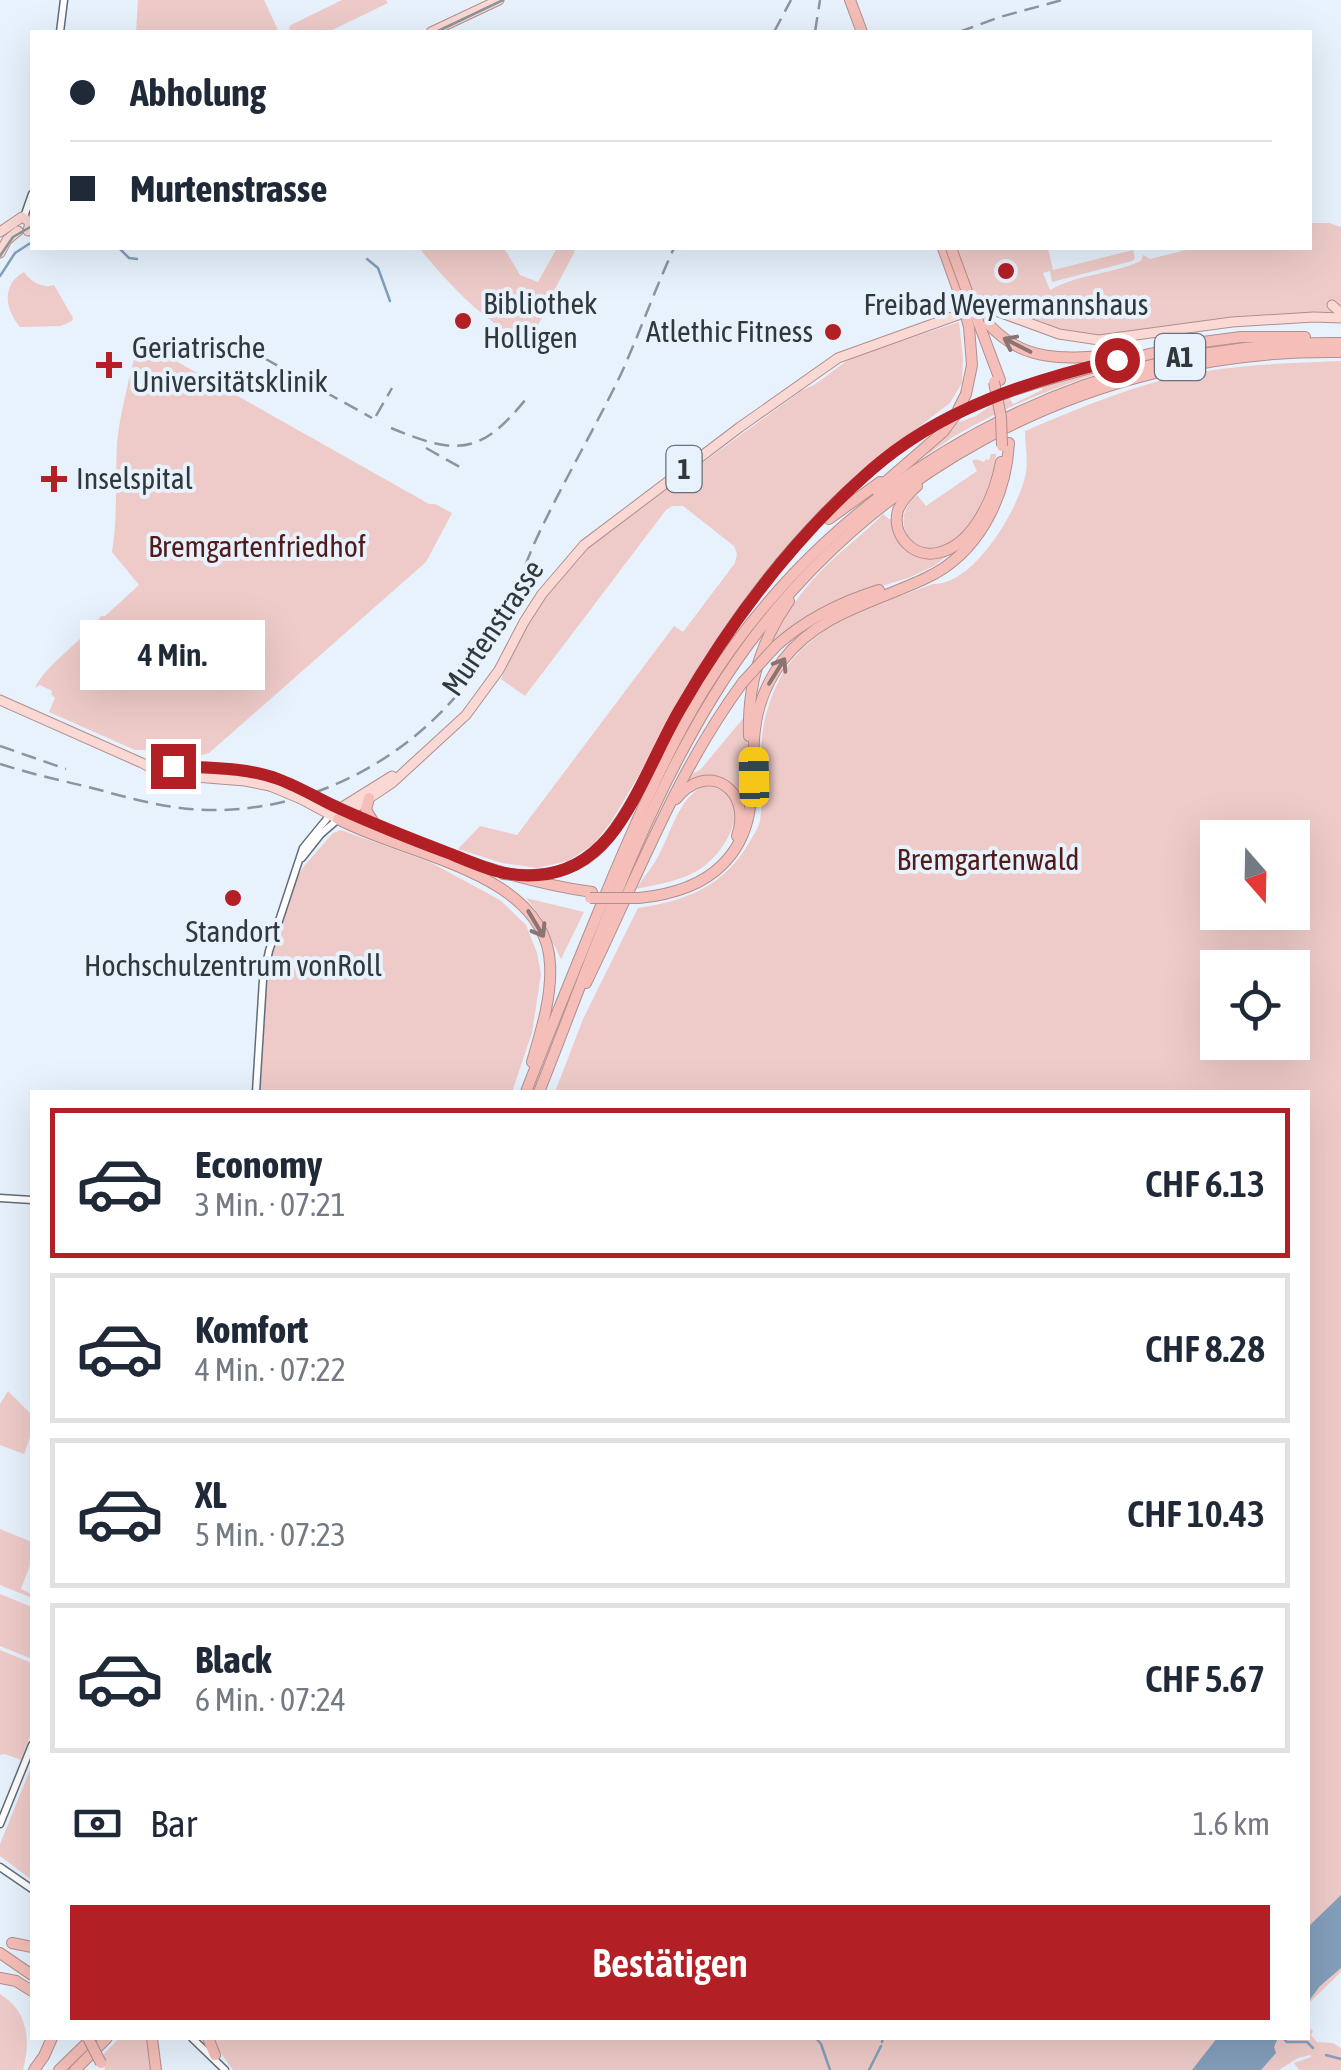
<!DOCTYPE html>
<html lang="de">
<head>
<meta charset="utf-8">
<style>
  body { margin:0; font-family:"Asap Condensed",sans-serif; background:#f6f6f7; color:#1f2937; height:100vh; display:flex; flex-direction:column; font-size:38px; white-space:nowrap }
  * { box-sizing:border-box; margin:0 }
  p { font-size:32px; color:#747a83 }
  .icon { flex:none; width:55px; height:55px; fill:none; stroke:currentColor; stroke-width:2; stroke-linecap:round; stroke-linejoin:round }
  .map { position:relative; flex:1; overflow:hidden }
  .side { position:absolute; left:30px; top:1090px; width:1280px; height:950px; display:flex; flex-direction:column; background:#fff; border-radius:0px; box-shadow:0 10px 40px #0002 }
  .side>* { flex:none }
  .hud { position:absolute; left:30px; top:30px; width:1282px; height:220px; border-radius:0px; box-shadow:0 10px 40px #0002; display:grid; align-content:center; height:220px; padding:0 40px; background:#fff }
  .needle { width:65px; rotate:160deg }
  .buttons { position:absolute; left:1200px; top:820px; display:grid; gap:20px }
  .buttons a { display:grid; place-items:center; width:110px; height:110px; border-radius:0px; background:#fff; box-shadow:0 10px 40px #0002; font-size:50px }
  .end { position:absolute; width:45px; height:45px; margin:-22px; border:12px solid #b22026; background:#fff; box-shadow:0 0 0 5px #fff }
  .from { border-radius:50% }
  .bubble { position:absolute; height:70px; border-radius:0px; background:#fff; box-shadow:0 10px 40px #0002; font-size:32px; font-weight:600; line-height:70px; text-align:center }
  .car { position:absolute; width:30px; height:60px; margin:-30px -15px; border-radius:12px; box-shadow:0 0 8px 2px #0007; background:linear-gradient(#f5c518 24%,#345 0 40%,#f5c518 0 76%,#345 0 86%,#f5c518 0) }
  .hud b { display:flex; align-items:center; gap:35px; height:95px; font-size:38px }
  .hud b+b { border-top:2px solid #e0e1e3 }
  .hud i { width:25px; height:25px; background:#1f2937 }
  ul { padding:18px 0 0; list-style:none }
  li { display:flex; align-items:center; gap:30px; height:150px; margin:0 20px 15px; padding:0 20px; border:5px solid #e0e1e3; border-radius:0px }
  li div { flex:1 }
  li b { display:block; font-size:38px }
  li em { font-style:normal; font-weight:600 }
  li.on { border-color:#b22026 }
  li>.icon { width:90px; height:90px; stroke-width:1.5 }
  .pay { display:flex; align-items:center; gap:25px; height:110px; padding:0 40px; font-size:38px }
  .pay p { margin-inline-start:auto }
  .action { display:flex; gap:20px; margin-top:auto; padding:20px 40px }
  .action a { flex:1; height:115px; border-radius:0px; background:#b22026; color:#fff; font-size:40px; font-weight:600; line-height:115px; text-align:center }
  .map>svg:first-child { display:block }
  .green { fill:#eecbc8; fill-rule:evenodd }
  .water { fill:#849fbc }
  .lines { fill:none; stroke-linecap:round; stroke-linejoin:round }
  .stream { stroke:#849fbc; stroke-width:2.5 }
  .secondary-casing { stroke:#626d7a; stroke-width:9 }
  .primary-casing { stroke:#b18f8d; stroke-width:11 }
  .motorway-casing { stroke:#b18f8d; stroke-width:12 }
  .secondary { stroke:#fff; stroke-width:6 }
  .primary { stroke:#fad8d4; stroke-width:9 }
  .motorway { stroke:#f6beb8; stroke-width:10 }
  .tram { stroke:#8c949c; stroke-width:2.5 }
  .rail { stroke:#8c949c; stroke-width:2.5; stroke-dasharray:15 8; stroke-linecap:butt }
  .primary-bridge-casing { stroke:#b18f8d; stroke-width:11; stroke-linecap:butt }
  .motorway-bridge-casing { stroke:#b18f8d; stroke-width:12; stroke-linecap:butt }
  .primary-bridge { stroke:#fad8d4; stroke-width:9 }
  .motorway-bridge { stroke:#f6beb8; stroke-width:10 }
  .oneway { stroke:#8a7474 }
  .route { stroke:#b22026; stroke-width:12 }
  .poi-dot { fill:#b22026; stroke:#e7f2fd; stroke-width:4 }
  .labels { text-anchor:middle; stroke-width:8; stroke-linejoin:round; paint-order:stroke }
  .shield { fill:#e7f2fd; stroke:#686f76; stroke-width:2.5 }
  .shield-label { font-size:28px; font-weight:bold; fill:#32373c }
  .poi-label { font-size:30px; fill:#32373c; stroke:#e7f2fd; text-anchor:start }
  .park-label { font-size:30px; fill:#511b19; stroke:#e7f2fd }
  .street-label { font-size:30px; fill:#32373c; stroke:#e7f2fd }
</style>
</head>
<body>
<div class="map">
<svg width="1341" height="2070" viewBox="0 0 1341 2070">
  <rect width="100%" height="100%" fill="#e7f2fd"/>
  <!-- green -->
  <g class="green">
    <polygon points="138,0 264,0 279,32 136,32"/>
    <polygon points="342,0 386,0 388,3 328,32 290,32 289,28 291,25"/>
    <path d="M1310 223H1329L1341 227V314H1281L1177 325 1131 334 1092 336 1054 330 1008 308 987 304 988 298 974 295 956 248H1048L1053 270 1133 250 1135 258 1132 261 1052 282 1050 271 1043 273 1050 290C1078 274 1113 274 1141 261L1143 255 1150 259 1194 248H1310Z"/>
    <path d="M419 248H504L520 275 538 282 557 248H568L575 251 554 291 556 293 529 341 526 342C482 321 449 284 419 248Z"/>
    <path d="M24 272C31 282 43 289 54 285L73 318 72 321 61 326 20 327C5 309 1 285 24 272Z"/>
    <polygon points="959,322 963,358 962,383 950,403 860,472 809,521 746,598 697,670 646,763 611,822 594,844 568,861 537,868 502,863 458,849 480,826 517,835 674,626 683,632 735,563 737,554 734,546 683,506 672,506 666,510 525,696 501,679 525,628 553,585 590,545 801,391 814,385 852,357"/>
    <path d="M151 347 429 504H435L452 513 426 562 209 753 199 756 156 739 145 750H135L49 712 55 698 51 694 52 691 40 685 35 688C43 667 86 638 101 616H105L139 585 112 552C118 516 115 479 117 443 120 412 129 381 136 351Z"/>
    <path d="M1154 357C1087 375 1019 399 960 433 948 439 934 452 922 457L954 424 976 416 1007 394 1013 404 1042 390V388L1055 379Z"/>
    <path d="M1341 361V1972L1308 2004V1092H555L583 1019 638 908C686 901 725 886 750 841 754 834 759 827 760 820 765 792 759 764 762 736 765 710 776 679 793 659 827 618 885 602 933 584 973 586 1020 508 1026 472 1028 459 1025 444 1025 431 1075 410 1125 388 1179 376 1232 365 1287 363 1341 361ZM1218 838H1292V912H1218ZM1218 968H1292V1042H1218Z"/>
    <path d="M991 454H996C996 482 961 566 918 546 908 541 904 531 903 519H905L903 517C906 509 909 501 917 495L926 506 977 471 972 461 976 459 984 462 986 459 989 460Z"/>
    <path d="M883 514 889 519 894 520 918 554 964 543 934 566 908 578 862 592 767 650C784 616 803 587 831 561 848 545 867 531 883 514Z"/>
    <polygon points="745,716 749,775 744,827 725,783 685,785 690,775 701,769"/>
    <path d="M704 786C758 790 731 847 703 867 683 881 659 884 636 889 642 880 649 871 655 862 670 838 677 798 704 786Z"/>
    <polygon points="341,830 430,862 500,900 526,925 537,953 541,974 532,1033 512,1092 258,1092 265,985 275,940 295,881 304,866 333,833"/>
    <polygon points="526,898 584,912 561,959 540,916"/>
    <polygon points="8,1391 32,1415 32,1432 24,1454 0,1445 0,1404"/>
    <polygon points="0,1529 32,1542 32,1560 21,1589 32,1594 32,1598 0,1585"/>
    <polygon points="0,1594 32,1607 32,1659 0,1646"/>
    <polygon points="0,1650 32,1663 32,1731 21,1760 5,1754 0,1755"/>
    <polygon points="32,1765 32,1880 0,1856 0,1844"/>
    <path d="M0 1994C28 2011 31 2040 23 2070H0Z"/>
    <polygon points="1308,2026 1313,2031 1311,2035 1317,2042 1333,2043 1341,2048 1341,2070 1299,2070 1294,2063 1311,2057 1310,2055 1298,2058 1279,2070 233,2070 210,2038 1308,2038"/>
    <polygon points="119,2038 148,2038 152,2070 105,2070 102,2056"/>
  </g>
  <!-- water -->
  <g class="water">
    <polygon points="1341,1895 1341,1968 1320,1986 1308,2002 1308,1927"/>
    <polygon points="1217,2038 1278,2038 1274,2047 1276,2053 1261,2070 1192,2070"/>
  </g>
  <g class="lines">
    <!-- stream -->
    <g class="stream">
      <polyline points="119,248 129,258 137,259"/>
      <polyline points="367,259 378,268 390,301"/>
      <polyline points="0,276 15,253 32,242"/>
      <polyline points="816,2038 821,2044 830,2070"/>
      <polyline points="1283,2038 1287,2042 1307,2042 1313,2048"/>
      <polyline points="882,2042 883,2038"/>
      <polyline points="1326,2055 1341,2059"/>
      <polyline points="869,2070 881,2046"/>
    </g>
    <!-- secondary casing -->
    <g class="secondary-casing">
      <g id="secondary">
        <polyline points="60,32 64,0"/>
        <polyline points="24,217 32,194"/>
        <polyline points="302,858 321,834 337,820"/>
        <polyline points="256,1092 263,980 269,951 303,848 330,815"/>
        <polyline points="0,1198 32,1200"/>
        <polyline points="0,1824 32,1745"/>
        <polyline points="0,1867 32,1889"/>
        <polyline points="192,2038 225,2070"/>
      </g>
    </g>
    <!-- primary casing -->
    <g class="primary-casing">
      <g id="primary">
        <polyline points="431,32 499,0"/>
        <polyline points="0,232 22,217 30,222 28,231"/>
        <polyline points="0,253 7,240 18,231"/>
        <polyline points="1332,305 1341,313"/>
        <polyline points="0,700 142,763 159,772 170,775 245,781 270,786"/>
        <polyline points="149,763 244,772 285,782"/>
        <polyline points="313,795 340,808"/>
        <polyline points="301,799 338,819 392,783 466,715 499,670 524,622 542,594 584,545 740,427 838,358 969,311 996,311 1059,334 1099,340 1232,322 1314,317 1341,318"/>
        <polyline points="331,814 392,776"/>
      </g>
    </g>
    <!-- motorway casing -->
    <g class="motorway-casing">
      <g id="motorway">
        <polyline points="850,0 862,32"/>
        <polyline points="943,248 962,301"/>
        <path d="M986 321C1022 365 1070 359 1121 354"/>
        <polyline points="979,324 1000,380"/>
        <polyline points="1188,344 1241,337 1305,337"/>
        <polyline points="966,394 972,365 969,327"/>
        <path d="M917 486C909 493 902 500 898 510 891 535 913 558 937 553 974 546 995 494 1001 462"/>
        <polyline points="876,490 943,432"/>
        <polyline points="829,519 880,482"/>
        <path d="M776 646C806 619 840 602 879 590"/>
        <path d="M749 736C747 686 760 642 789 601"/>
        <polyline points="369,798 366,810 374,823"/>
        <path d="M676 799C708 759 753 790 737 836"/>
        <path d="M347 811C425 848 507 880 592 892"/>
        <path d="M338 819C403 855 546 871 550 964 552 997 541 1031 532 1062"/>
        <path d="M503 874C538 877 569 875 596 851 630 819 657 750 681 708 736 612 806 520 893 452 980 386 1088 370 1191 344"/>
        <path d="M639 898C669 895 700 887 722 865 761 827 749 778 755 729 758 704 768 680 783 660 819 613 876 602 926 578 978 554 1006 498 1009 443"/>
        <path d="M586 983C636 881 675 774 743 682"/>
        <path d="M526 1092C554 1019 584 947 614 874 641 811 668 749 704 690 839 472 1084 339 1341 343"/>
        <path d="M539 1092C592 959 637 821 713 697 847 478 1084 348 1341 352"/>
        <polyline points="12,1943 32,1947"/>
        <polyline points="0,1953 32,1975"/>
        <polyline points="0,1978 16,1981 32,1991"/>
        <polyline points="152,2038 156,2070"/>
        <polyline points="208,2038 215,2055"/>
        <polyline points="34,2070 44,2056 52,2038"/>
        <polyline points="59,2070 92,2038"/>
        <polyline points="75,2070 107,2038"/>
      </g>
    </g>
    <!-- secondary -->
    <use href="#secondary" class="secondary"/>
    <!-- primary -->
    <use href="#primary" class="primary"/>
    <!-- motorway -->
    <use href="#motorway" class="motorway"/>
    <!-- tram -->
    <g class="tram">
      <polyline points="436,32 503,0"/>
      <polyline points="0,256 13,237 32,226"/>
    </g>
    <!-- rail -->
    <g class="rail">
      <polyline points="774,32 791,0"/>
      <polyline points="815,32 820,0"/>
      <polyline points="959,32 1000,17 1062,0"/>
      <polyline points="264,358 372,418"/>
      <polyline points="376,416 392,388"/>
      <path d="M391 428C456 455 480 456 526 399"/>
      <polyline points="426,448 465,470"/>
      <polyline points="0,746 66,769"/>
      <path d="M0 764C31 774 64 781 96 789 132 799 169 809 207 810 316 813 425 751 482 661 508 620 520 572 541 529 566 477 596 426 621 374 640 332 655 289 674 248"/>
    </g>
    <!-- primary-bridge casing -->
    <g class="primary-bridge-casing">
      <g id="primary-bridge">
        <polyline points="285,782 313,795"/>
        <polyline points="270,786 301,799"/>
      </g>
    </g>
    <!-- motorway-bridge casing -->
    <g class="motorway-bridge-casing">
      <g id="motorway-bridge">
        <polyline points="951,248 979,324"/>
        <polyline points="962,301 969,327"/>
        <polyline points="994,382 1001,417 1002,446"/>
        <polyline points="943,432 955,416 966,394"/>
        <polyline points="743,682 776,646"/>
        <polyline points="590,898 639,898"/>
        <polyline points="88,2038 101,2063"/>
      </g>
    </g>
    <!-- primary-bridge -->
    <use href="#primary-bridge" class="primary-bridge"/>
    <!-- motorway-bridge -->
    <use href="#motorway-bridge" class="motorway-bridge"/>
  </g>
  <!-- one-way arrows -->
  <defs><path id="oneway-shaft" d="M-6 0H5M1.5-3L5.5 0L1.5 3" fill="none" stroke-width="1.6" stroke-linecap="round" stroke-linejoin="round" transform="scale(2.5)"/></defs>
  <g class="oneway">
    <use href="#oneway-shaft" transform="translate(1017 345) rotate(-153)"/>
    <use href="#oneway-shaft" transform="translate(777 671) rotate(-58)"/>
    <use href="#oneway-shaft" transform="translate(536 924) rotate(59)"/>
  </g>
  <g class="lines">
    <!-- route -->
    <path class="route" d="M173 766C207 768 246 767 278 779 297 786 314 796 332 805 371 823 411 839 451 854 480 866 506 878 538 875 567 873 591 858 609 837 636 805 657 749 679 711 730 622 794 538 871 470 941 409 1028 381 1117 360"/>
  </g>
  <!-- markers -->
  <g class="poi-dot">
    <circle cx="1006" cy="271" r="10"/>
    <circle cx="463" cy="321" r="10"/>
    <circle cx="833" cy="332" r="10"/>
    <path d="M104 350h10v10h10v10h-10v10h-10v-10h-10v-10h10z"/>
    <path d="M49 464h10v10h10v10h-10v10h-10v-10h-10v-10h10z"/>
    <circle cx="233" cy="898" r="10"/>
  </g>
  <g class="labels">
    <!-- shield labels -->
    <g class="shield">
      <rect x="1155" y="334" width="50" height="46" rx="8"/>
      <rect x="666.5" y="446" width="35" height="46" rx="8"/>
    </g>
    <g class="shield-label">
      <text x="1180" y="367">A1</text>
      <text x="684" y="479">1</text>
    </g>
    <!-- poi labels -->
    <g class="poi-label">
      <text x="483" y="314">Bibliothek<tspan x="483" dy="34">Holligen</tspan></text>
      <text x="1006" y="315" text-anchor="middle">Freibad Weyermannshaus</text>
      <text x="813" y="342" text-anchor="end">Atlethic Fitness</text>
      <text x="132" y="358">Geriatrische<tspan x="132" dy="34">Universitätsklinik</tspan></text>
      <text x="76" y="489">Inselspital</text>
      <text x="233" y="942" text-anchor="middle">Standort<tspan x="233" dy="34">Hochschulzentrum vonRoll</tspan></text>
    </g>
    <!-- park labels -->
    <g class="park-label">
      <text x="257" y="557">Bremgartenfriedhof</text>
      <text x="988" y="870">Bremgartenwald</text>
    </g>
    <!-- street labels -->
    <g class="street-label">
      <text transform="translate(493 628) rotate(-56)" y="10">Murtenstrasse</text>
    </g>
  </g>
</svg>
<div class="buttons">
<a><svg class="needle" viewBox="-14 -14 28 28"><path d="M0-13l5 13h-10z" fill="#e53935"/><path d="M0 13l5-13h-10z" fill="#747a83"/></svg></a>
<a><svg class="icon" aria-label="locate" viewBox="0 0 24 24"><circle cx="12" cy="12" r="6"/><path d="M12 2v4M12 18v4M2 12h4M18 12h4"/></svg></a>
</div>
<i class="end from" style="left:1117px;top:360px"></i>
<i class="end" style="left:173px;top:766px"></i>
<div class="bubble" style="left:80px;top:620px;width:185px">4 Min.</div>
<i class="car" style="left:754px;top:777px;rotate:359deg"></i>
<div class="hud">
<b><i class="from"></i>Abholung</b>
<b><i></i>Murtenstrasse</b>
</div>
<section class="side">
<ul>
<li class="on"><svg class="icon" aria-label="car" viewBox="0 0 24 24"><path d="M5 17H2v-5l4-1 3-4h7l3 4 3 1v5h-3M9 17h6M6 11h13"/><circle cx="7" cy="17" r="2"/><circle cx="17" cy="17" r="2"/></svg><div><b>Economy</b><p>3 Min. · 07:21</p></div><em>CHF 6.13</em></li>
<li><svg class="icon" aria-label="car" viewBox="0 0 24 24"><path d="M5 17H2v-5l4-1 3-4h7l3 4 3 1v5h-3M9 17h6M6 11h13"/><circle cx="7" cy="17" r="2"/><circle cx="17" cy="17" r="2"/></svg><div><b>Komfort</b><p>4 Min. · 07:22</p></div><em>CHF 8.28</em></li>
<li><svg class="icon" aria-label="car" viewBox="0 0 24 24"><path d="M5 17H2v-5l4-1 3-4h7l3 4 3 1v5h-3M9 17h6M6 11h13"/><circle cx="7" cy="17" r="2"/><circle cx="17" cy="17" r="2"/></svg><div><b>XL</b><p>5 Min. · 07:23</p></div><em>CHF 10.43</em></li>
<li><svg class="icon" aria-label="car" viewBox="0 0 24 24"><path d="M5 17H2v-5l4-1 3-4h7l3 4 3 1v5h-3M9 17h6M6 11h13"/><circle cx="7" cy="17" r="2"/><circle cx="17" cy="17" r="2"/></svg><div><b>Black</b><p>6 Min. · 07:24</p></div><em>CHF 5.67</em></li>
</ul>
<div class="pay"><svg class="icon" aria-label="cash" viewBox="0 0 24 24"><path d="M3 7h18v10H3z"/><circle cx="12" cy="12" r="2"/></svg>Bar<p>1.6 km</p></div>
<div class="action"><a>Bestätigen</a></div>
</section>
</div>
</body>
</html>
